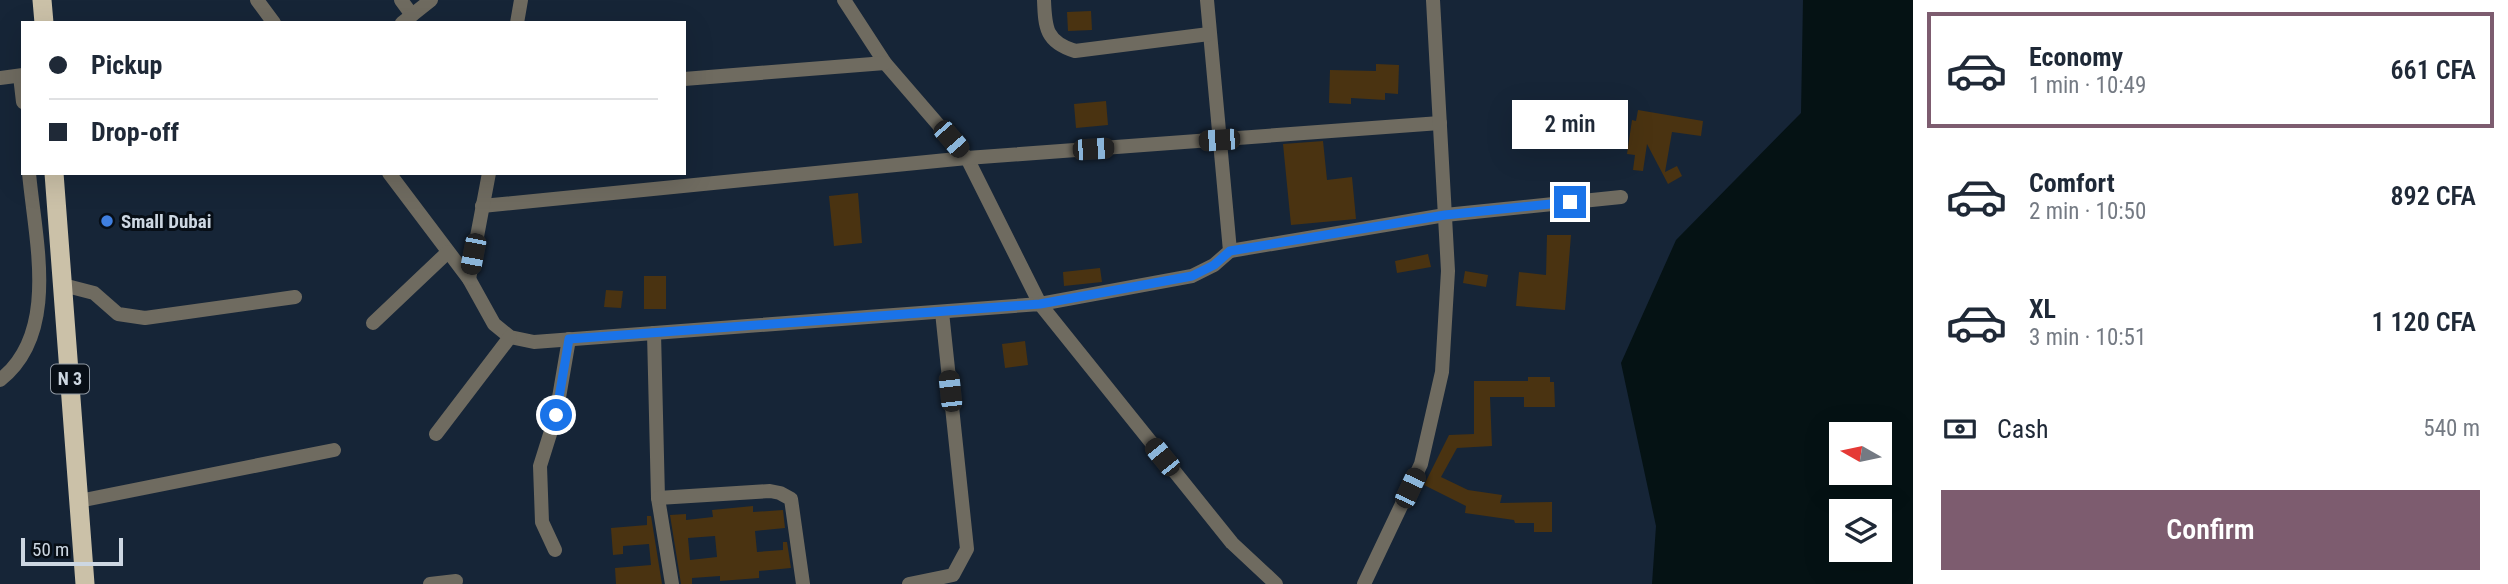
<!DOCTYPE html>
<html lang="en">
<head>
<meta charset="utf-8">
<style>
  body { margin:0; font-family:"Roboto Condensed",sans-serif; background:#f6f6f7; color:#1f2937; height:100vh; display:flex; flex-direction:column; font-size:26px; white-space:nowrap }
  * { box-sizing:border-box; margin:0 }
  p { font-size:23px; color:#747a83 }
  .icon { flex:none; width:38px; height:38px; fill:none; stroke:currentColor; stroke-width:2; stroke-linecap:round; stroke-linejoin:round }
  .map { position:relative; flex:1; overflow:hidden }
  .details { display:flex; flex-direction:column; background:#fff; width:595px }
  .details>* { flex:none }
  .banner { position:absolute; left:21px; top:21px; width:665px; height:154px; border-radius:0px; box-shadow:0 7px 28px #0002; display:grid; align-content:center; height:154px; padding:0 28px; background:#fff }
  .needle { width:46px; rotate:279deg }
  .tools { position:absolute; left:1829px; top:422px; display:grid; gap:14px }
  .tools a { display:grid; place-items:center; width:63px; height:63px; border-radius:0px; background:#fff; box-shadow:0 7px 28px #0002; font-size:35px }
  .scale { position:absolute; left:21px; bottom:18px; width:102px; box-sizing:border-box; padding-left:7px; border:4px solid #cdd7e2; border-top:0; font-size:19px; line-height:24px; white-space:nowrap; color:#cdd7e2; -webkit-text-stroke:5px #070e16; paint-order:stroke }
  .end { position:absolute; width:32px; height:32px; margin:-16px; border:9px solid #1a73e8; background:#fff; box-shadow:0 0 0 4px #fff }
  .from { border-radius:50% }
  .bubble { position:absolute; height:49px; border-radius:0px; background:#fff; box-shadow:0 7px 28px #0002; font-size:23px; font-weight:600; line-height:49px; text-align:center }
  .car { position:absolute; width:21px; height:42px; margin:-21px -10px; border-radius:9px; box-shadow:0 0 5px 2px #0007; background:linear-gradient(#222 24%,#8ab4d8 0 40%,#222 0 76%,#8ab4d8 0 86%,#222 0) }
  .banner b { display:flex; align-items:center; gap:24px; height:66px; font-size:26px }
  .banner b+b { border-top:2px solid #e0e1e3 }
  .banner i { width:18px; height:18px; background:#1f2937 }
  ul { padding:12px 0 0; list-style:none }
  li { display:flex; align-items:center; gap:21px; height:116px; margin:0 14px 10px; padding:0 14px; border:4px solid transparent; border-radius:0px }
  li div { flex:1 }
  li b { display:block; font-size:26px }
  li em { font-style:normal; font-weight:600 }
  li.active { border-color:#7d5c6f }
  li>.icon { width:63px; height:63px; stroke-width:1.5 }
  .pay { display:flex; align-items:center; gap:18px; height:77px; padding:0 28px; font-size:26px }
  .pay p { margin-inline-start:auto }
  .primary-button { display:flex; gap:14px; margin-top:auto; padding:14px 28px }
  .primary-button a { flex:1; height:80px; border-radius:0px; background:#7d5c6f; color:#fff; font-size:28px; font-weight:600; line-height:80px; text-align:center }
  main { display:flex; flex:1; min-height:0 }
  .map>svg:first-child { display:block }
  .water { fill:#051214; fill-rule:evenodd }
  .building { fill:#4a3311; fill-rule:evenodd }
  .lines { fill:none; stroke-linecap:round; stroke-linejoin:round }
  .minor { stroke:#6f6b60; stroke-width:14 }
  .trunk { stroke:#cbc1a8; stroke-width:19 }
  .route { stroke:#1a73e8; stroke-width:9 }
  .shop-dot { fill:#3f7fe0; stroke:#070e16; stroke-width:2.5 }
  .labels { text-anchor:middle; stroke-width:6; stroke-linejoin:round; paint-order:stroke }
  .shield { fill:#070e16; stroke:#929ba5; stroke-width:2 }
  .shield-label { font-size:18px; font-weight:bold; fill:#cdd7e2 }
  .poi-label { font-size:19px; font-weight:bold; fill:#cdd7e2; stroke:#070e16; text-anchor:start }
</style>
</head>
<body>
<main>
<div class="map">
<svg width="1913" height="584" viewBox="0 0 1913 584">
  <rect width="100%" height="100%" fill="#162537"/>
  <!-- water -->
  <path class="water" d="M1803 0H1913V584H1652L1656 526 1621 363 1676 240 1801 113ZM1841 434H1880V472H1841ZM1841 511H1880V550H1841Z"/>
  <!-- building -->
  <g class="building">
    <polygon points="1091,11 1092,30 1068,31 1067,12"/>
    <polygon points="1376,64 1399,65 1398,94 1385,93 1385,100 1351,98 1351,104 1329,103 1330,70 1376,71"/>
    <polygon points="1106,101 1108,125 1076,128 1074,104"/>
    <polygon points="1638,110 1703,121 1701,136 1672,132 1665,172 1677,166 1682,176 1668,184 1647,144 1643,171 1633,170 1635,155 1627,154 1632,120 1636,121"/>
    <polygon points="1323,141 1327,180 1352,177 1356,219 1291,225 1283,144"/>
    <polygon points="858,193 862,243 834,246 829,196"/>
    <polygon points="1547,235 1571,235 1565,310 1516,306 1519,272 1546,275"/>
    <polygon points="1428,254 1431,267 1397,273 1395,261"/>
    <polygon points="1100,268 1102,282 1064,286 1063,272"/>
    <polygon points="1465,271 1488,275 1486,287 1463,283"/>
    <rect x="644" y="276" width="22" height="33"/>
    <polygon points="606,290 623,291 621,308 604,307"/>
    <polygon points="1025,341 1028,365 1005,368 1002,344"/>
    <polygon points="1528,377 1550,377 1550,382 1554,382 1555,407 1524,407 1524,397 1490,397 1492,446 1457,448 1441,477 1468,490 1502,495 1500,503 1552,502 1552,532 1534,532 1534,523 1515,523 1514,520 1465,513 1466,506 1424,485 1449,435 1474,434 1474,381 1528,381"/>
    <path d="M753 506V512L783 510 785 528 755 531 757 552 783 550V542H787L791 568 759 571V578L720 581V576L692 578V584H681L670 515 686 514V520L713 517 712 510ZM715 536 717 557 690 560 688 538Z"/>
    <polygon points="647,516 651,516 662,584 616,584 615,568 651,565 649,544 623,546 623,554 613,555 611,528 647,525"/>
  </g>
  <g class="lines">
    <!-- minor -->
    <g class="minor">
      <polyline points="257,0 274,23"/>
      <polyline points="401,0 412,15"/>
      <polyline points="844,0 885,63 967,158 1040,304 1192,276 1214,265 1230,251 1207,0"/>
      <path d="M1044 0C1045 28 1046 42 1075 51L1209 34"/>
      <polyline points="402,23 431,0"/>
      <polyline points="517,23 521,0"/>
      <polyline points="20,76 23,102"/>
      <polyline points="0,78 23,75"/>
      <polyline points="684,79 885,63"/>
      <polyline points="389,173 469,279 494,324 510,337 534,342 1040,304 1232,543 1276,584"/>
      <polyline points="482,206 967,158 1440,123"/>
      <polyline points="1230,251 1445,215 1621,197"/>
      <polyline points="469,279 489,173"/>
      <polyline points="63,285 94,293 118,314 145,318 295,297"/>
      <polyline points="373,323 448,252"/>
      <polyline points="654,333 658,498 672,584"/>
      <path d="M0 380C60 333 35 240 29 173"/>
      <polyline points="436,434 510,337"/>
      <polyline points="658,498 770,491 780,493 791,499 803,584"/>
      <polyline points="79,501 334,450"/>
      <polyline points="555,550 542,522 540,466 556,415 569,339"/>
      <polyline points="430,584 456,581"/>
      <polyline points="909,584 953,575 967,549 942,312"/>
      <polyline points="1364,584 1421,464 1442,372 1448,271 1433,0"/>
    </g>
    <!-- trunk -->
    <g class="trunk">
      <polyline points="42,0 44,23"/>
      <polyline points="54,173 85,584"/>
    </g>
  </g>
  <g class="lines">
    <!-- route -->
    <polyline class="route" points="556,415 569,339 1040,304 1192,276 1214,265 1230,251 1445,215 1570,202"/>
  </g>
  <!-- markers -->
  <circle class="shop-dot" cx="107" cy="221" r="7"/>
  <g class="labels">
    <!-- shield labels -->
    <rect class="shield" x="51" y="364.5" width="38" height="29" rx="5"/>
    <g class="shield-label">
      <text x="70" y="385">N 3</text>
    </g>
    <!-- poi labels -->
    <g class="poi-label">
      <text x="121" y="228">Small Dubai</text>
    </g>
  </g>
</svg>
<div class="tools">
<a><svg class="needle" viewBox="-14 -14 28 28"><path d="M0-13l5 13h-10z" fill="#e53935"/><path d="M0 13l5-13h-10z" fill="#747a83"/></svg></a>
<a><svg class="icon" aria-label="layers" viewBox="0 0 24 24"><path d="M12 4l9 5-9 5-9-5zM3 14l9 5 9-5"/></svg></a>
</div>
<div class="scale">50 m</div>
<i class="end from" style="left:556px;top:415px"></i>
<i class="end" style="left:1570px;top:202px"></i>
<div class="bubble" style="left:1512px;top:100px;width:116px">2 min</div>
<i class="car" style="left:951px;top:139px;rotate:139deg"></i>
<i class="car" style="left:1219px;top:140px;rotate:266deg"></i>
<i class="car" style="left:1093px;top:149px;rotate:86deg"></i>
<i class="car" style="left:473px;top:254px;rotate:191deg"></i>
<i class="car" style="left:950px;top:391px;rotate:354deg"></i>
<i class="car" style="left:1162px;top:457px;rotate:321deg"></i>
<i class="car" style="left:1410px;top:488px;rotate:25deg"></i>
<div class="banner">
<b><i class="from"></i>Pickup</b>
<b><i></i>Drop-off</b>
</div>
</div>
<section class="details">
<ul>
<li class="active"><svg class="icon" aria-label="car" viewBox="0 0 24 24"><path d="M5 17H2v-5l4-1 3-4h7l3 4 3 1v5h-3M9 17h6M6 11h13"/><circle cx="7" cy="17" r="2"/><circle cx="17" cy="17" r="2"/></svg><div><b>Economy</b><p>1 min · 10:49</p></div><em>661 CFA</em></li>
<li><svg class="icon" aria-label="car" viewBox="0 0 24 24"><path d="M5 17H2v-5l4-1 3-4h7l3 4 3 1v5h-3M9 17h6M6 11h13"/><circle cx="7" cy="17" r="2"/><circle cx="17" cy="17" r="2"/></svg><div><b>Comfort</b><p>2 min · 10:50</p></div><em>892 CFA</em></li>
<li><svg class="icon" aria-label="car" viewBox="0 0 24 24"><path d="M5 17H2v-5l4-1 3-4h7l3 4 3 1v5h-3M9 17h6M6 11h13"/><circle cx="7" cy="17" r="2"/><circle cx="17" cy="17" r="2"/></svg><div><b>XL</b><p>3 min · 10:51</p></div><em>1 120 CFA</em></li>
</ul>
<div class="pay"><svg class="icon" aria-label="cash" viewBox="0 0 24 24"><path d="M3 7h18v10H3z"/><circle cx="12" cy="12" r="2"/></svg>Cash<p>540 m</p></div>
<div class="primary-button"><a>Confirm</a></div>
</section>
</main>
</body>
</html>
